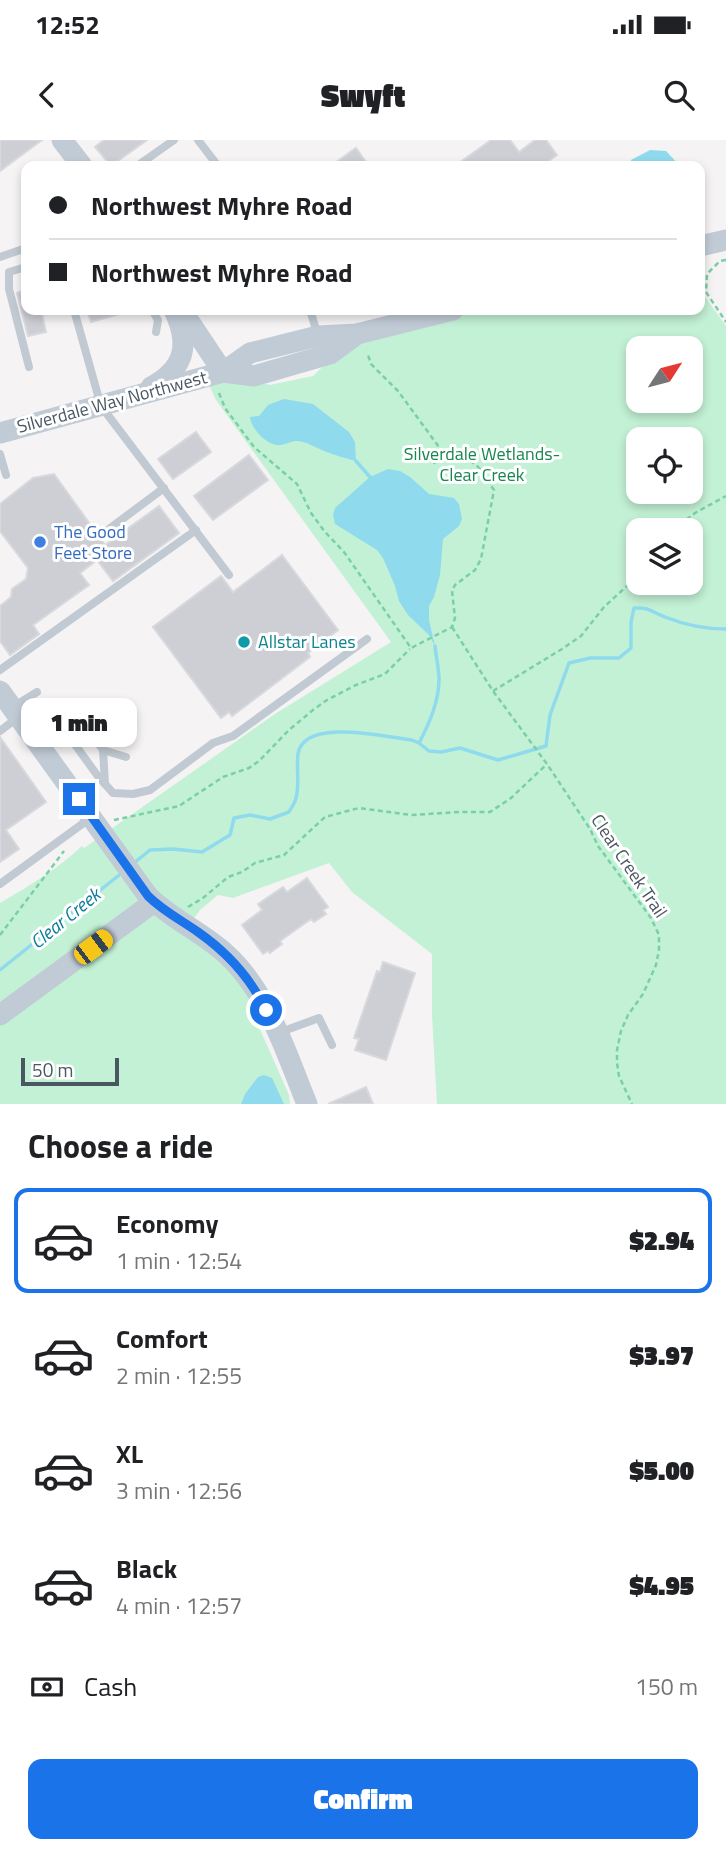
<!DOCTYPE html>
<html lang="en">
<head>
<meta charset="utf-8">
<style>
  body { margin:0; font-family:"Titillium Web",sans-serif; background:#f2f2f2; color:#202124; height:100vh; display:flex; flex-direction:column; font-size:26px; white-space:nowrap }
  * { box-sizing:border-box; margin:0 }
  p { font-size:23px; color:#757577 }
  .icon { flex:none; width:38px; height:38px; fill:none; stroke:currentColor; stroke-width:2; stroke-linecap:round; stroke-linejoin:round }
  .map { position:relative; height:964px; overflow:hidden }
  .side { display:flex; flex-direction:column; background:#fff; flex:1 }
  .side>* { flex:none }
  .banner { position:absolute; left:21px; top:21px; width:684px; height:154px; border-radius:14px; box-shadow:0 4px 10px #0003; display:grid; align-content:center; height:154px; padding:0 28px; background:#fff }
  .needle { width:46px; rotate:54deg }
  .fabs { position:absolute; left:626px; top:196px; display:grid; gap:14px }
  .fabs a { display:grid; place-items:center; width:77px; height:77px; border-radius:14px; background:#fff; box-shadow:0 4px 10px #0003; font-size:35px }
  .scale { position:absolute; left:21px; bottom:18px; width:98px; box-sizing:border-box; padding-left:7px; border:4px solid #4a5661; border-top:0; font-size:19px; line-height:24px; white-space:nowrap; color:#4a5661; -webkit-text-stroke:5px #fff; paint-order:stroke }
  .end { position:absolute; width:32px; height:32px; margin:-16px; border:9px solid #1a73e8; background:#fff; box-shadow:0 0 0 4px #fff }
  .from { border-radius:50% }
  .bubble { position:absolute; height:49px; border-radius:14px; background:#fff; box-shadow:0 4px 10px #0003; font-size:23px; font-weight:800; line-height:49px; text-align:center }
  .car { position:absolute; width:21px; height:42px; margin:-21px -10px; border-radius:9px; box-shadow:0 0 5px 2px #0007; background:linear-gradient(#f5c518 24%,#345 0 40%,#f5c518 0 76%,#345 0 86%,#f5c518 0) }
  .banner b { display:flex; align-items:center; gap:24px; height:66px; font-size:26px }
  .banner b+b { border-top:2px solid #e0e0e0 }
  .banner i { width:18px; height:18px; background:#202124 }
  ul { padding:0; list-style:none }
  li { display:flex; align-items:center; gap:21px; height:105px; margin:0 14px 10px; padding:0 14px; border:4px solid transparent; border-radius:14px }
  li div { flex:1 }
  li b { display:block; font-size:26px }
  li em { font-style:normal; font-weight:800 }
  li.current { border-color:#1a73e8 }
  li>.icon { width:63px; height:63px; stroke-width:1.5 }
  h2 { padding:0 28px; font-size:32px; line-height:84px }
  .pay { display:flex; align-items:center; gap:18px; height:77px; padding:0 28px; font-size:26px }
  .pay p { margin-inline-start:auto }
  .primary-button { display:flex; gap:14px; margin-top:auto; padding:14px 28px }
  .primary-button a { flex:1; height:80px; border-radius:14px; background:#1a73e8; color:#fff; font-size:28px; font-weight:800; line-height:80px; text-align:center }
  .status { display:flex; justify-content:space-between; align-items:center; height:49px; padding:0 35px; background:#fff; direction:ltr }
  .status svg { height:19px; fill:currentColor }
  header { display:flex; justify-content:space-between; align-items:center; height:91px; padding:0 28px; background:#fff; font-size:32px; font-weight:800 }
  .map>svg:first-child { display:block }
  .green { fill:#c3f1d5; fill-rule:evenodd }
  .water { fill:#90daee }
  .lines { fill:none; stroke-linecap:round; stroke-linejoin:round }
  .stream { stroke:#90daee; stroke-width:3.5 }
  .building { fill:#cdcfd5; stroke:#d7d9de; stroke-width:2 }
  .path { stroke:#7ad0a6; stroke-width:2.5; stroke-dasharray:5 3.5; stroke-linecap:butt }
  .lane { stroke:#c1cad2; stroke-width:8 }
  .secondary { stroke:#c1cbd6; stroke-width:21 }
  .route { stroke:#1a73e8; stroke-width:9 }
  .shop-dot { fill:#3f7fe0; stroke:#fff; stroke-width:2.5 }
  .culture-dot { fill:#0f9aa8; stroke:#fff; stroke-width:2.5 }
  .labels { text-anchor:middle; stroke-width:6; stroke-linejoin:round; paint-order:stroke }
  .street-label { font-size:18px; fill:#4a5661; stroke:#fff }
  .park-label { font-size:18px; fill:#17864f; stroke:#fff }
  .shop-label { font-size:18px; fill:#366cbe; stroke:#fff; text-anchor:start }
  .culture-label { font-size:18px; fill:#0d838f; stroke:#fff; text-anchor:start }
  .water-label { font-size:19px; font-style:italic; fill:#0c7c9b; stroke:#fff }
</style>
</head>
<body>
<div class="status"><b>12:52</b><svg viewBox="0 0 49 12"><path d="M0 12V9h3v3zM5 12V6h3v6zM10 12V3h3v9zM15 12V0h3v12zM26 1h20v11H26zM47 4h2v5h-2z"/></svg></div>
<header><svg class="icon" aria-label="back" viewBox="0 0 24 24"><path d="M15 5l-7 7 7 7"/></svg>Swyft<svg class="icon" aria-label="search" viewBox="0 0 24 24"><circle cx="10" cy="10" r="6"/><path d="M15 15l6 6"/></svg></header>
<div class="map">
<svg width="726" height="964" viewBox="0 0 726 964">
  <rect width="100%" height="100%" fill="#f5f3f3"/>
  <!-- green -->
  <path class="green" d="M700 150 726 186V964H437L432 875V814L352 752 329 723 233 758 218 755 200 770 189 785 266 870 255 878 289 955 290 964H0V763C29 746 58 729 82 706L84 708 275 574 391 502 216 260 205 237 223 232 270 245 313 236 357 194 453 170H700ZM639 208H691V261H639ZM639 299H691V352H639ZM639 390H691V443H639Z"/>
  <!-- water -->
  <g class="water">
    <polygon points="650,10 666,11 680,26 630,26 631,20"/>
    <path d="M284 259 313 264 349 292 355 302 356 321C345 318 334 315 324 311 317 308 310 304 303 302 294 299 290 303 281 305 268 307 251 289 250 277L259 276 268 265Z"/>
    <polygon points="388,329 400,331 410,337 429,354 454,358 459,364 462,379 459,386 443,399 440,435 434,457 429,466 429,480 435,506 429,495 408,475 399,461 395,446 383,418 377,410 335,384 333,375 335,368 370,337"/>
    <polygon points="264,935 272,938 284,964 241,964 245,954 258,937"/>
  </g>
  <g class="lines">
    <!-- stream -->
    <g class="stream">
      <polyline points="356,321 370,337"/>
      <path d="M419 603C429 584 439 562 439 539 439 529 436 517 435 506"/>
      <path d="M134 723 150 710 173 709 202 712 230 695 234 678 250 675 270 679 289 672C291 668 295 663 296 658 300 644 296 628 298 614 304 577 386 597 412 600L419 603 429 611 441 612 460 608 498 620 546 606 550 575 569 523 590 518H619L631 508V482L634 468C650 467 651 472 665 477 685 485 705 489 726 489"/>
      <polyline points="0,830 123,732"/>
    </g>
  </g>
  <!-- building -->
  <g class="building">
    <polygon points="0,0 42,0 0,31"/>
    <polygon points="104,0 147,0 111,26 95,7"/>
    <polygon points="491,0 510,0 519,12 535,0 546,0 557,15 542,26 455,26"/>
    <polygon points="356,8 369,26 331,26 346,15"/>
    <polygon points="26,150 26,170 41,170 46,192 28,196 17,153"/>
    <polygon points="87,170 123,170 123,173 91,182"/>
    <polygon points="196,292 211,312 173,339 158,319"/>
    <polygon points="249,315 268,340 213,380 194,356"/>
    <polygon points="54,334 105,405 159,366 179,393 113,441 97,420 80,433 89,445 33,485 39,494 10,515 0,501 0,466 11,457 12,449 26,439 28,428 0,391 0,364 33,338"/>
    <polygon points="282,415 338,490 308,513 310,517 248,564 232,576 229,572 221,578 153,487 221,436 233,452"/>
    <polygon points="0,597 46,662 6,690 19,709 0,722"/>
    <polygon points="307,738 328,767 323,770 326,774 314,782 311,779 280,801 282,804 270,813 268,811 263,814 242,785 262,770 258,764 283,747 287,752"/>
    <polygon points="383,822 415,833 386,920 355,910 359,899 354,898 377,831 380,832"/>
    <polygon points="366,947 373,964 328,964"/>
  </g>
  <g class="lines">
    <!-- path -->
    <g class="path">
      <polyline points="726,120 720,121 707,134 706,152 726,182"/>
      <path d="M219 253 225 268 254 307 297 344 311 373 325 392 344 412 411 508 452 487 455 478 452 451 455 445 475 430 481 419 494 350C477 326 479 318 447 318L398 251 371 224 368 215"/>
      <polyline points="434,324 441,309"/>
      <polyline points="673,390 695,373 726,356"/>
      <polyline points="452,487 493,551 547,624 590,689 598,706 651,778 659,795 659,810 656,825 643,854 628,875 621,891 617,910 617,923 619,936 632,964"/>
      <polyline points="493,551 562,509 581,496 604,467 639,435"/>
      <polyline points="114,680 179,666 223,637 249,628 259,621 289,590 313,570 327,560 356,545 385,534 410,509"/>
      <polyline points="188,767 203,758 228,737 242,732 255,723 284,715 325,677 359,668 411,675 460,672 490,672 511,658 547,624"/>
      <polyline points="0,795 64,711"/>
    </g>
    <!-- lane -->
    <g class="lane">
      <polyline points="198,0 218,26"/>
      <polyline points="137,26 174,0"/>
      <polyline points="0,117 26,108"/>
      <polyline points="26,127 9,132 9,149 29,227"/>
      <polyline points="74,170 101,266 229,435"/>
      <polyline points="152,170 158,180 156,192"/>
      <polyline points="310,170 318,196"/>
      <polyline points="0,314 6,335"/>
      <polyline points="109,389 164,348"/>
      <polyline points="0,530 196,390"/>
      <polyline points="13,567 37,552"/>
      <polyline points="93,572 66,592 97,635 113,653 133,654 150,650 213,603 233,596 367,499"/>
      <polyline points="82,581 103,610 126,617"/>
      <polyline points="0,591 17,578"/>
      <polyline points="103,610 105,644"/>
      <polyline points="0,744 89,679"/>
      <polyline points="278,893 319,878 332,905"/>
    </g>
    <!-- secondary -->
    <g class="secondary">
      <polyline points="62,0 82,26"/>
      <polyline points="700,106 726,100"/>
      <polyline points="183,172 223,232"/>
      <polyline points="223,232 254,236 330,214 357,194"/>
      <path d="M151 247C186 228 190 204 174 170"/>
      <polyline points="0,293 223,232 250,213 318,196 357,194 453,170"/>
      <path d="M0 551 148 756C171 779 202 792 226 814 268 852 286 913 307 964"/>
      <polyline points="0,875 154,762"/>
    </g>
  </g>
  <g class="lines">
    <!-- route -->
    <path class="route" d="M79 659 148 756C163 771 181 780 198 792 228 813 250 837 266 870"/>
  </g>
  <!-- markers -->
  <circle class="shop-dot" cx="40" cy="402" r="7"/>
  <circle class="culture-dot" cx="244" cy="502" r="7"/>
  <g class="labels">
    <!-- street labels -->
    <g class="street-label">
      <text transform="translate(112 262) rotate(-15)" y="6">Silverdale Way Northwest</text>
      <text transform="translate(629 726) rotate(56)" y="6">Clear Creek Trail</text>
    </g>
    <!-- park labels -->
    <g class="park-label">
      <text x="482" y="320">Silverdale Wetlands-<tspan x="482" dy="21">Clear Creek</tspan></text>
    </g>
    <!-- shop labels -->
    <g class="shop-label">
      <text x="54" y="398">The Good<tspan x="54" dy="21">Feet Store</tspan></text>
    </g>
    <!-- culture labels -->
    <g class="culture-label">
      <text x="258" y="508">Allstar Lanes</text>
    </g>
    <!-- water labels -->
    <g class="water-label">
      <text transform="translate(65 778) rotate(-39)" y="7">Clear Creek</text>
    </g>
  </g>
</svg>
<div class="fabs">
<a><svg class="needle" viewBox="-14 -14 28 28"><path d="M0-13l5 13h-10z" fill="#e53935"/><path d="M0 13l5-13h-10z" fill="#757577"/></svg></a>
<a><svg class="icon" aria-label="locate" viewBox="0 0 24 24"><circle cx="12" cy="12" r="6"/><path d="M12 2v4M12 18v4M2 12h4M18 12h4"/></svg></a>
<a><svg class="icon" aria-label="layers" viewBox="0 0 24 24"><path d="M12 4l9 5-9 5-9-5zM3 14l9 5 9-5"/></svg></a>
</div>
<div class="scale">50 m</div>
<i class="end from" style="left:266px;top:870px"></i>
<i class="end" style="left:79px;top:659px"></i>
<div class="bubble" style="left:21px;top:558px;width:116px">1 min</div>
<i class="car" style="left:93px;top:807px;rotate:53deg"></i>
<div class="banner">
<b><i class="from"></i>Northwest Myhre Road</b>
<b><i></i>Northwest Myhre Road</b>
</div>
</div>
<section class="side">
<h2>Choose a ride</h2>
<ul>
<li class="current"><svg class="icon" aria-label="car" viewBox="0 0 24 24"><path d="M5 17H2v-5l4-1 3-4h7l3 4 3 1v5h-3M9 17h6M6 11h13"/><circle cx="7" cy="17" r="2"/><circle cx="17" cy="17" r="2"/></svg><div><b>Economy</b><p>1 min · 12:54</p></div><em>$2.94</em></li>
<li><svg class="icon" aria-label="car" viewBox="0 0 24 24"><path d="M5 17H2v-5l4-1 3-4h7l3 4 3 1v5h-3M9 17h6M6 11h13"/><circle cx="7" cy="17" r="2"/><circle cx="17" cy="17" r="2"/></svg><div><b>Comfort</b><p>2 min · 12:55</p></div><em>$3.97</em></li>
<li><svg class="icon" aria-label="car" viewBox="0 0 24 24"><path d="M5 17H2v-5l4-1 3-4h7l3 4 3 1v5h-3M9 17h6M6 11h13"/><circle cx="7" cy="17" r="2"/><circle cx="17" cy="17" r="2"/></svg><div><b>XL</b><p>3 min · 12:56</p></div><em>$5.00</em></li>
<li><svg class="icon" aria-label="car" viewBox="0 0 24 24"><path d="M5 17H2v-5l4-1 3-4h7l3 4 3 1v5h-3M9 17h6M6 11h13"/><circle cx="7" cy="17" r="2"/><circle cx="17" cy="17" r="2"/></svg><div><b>Black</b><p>4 min · 12:57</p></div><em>$4.95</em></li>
</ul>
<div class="pay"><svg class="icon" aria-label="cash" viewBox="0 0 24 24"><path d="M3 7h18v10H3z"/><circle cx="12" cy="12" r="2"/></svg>Cash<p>150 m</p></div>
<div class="primary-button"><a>Confirm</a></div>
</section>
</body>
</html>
